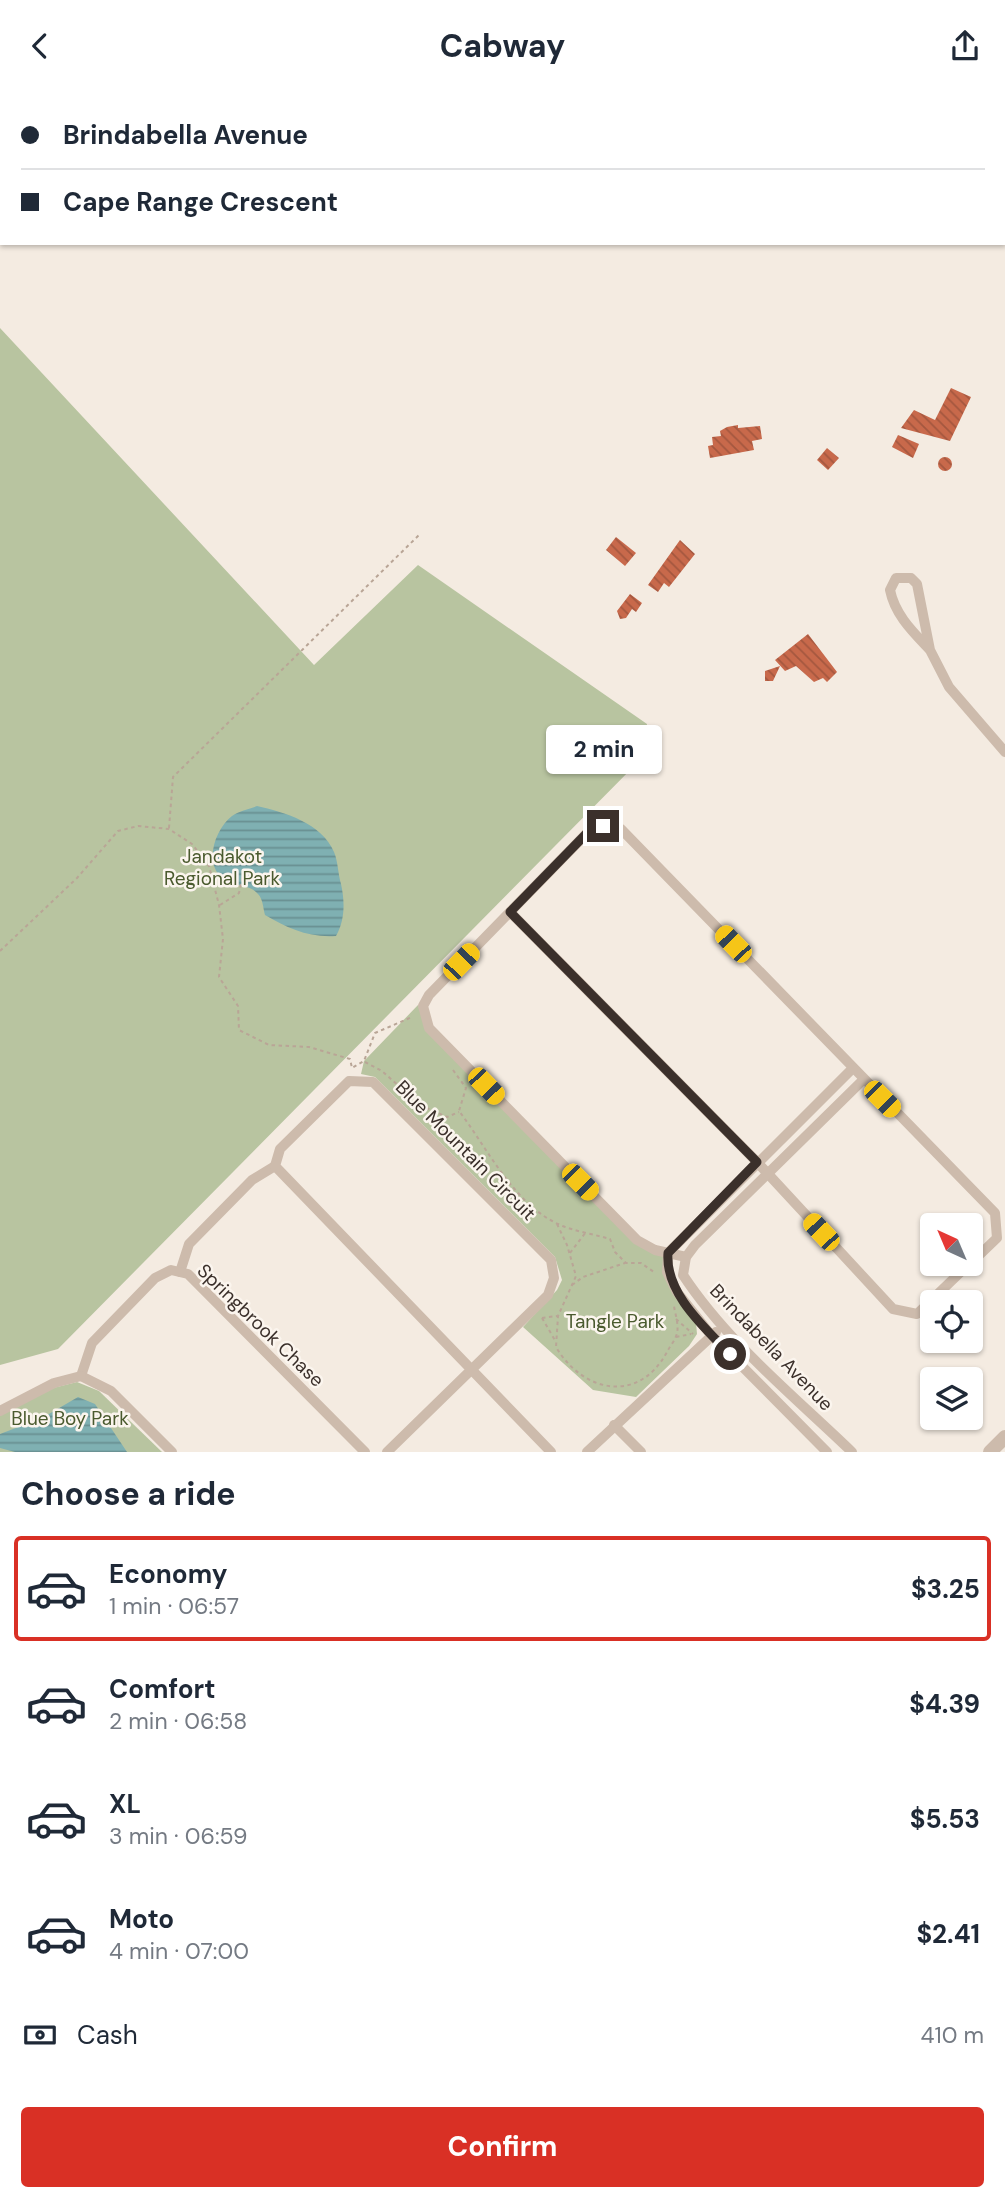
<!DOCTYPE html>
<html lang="en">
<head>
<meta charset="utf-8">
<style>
  body { margin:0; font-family:"DM Sans",sans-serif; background:#f2f2f3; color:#1f2937; height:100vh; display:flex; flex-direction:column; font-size:26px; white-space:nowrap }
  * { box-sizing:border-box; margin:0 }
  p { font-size:23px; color:#747a83 }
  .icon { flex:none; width:38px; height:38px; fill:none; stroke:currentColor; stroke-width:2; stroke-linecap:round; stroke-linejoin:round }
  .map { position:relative; height:1361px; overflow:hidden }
  .panel { display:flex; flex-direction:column; background:#fff; flex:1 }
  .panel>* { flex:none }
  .hud { position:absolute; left:0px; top:0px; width:1006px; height:154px; box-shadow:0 2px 5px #0004; display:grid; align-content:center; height:154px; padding:0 21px; background:#fff }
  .needle { width:46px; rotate:316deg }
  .fabs { position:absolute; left:920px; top:1122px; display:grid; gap:14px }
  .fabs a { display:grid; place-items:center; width:63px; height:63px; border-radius:7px; background:#fff; box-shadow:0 2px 5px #0004; font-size:35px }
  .end { position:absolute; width:32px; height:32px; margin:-16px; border:9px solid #3b302b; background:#fff; box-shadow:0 0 0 4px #fff }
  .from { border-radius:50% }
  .bubble { position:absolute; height:49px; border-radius:7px; background:#fff; box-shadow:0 2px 5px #0004; font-size:23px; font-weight:700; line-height:49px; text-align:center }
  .car { position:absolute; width:21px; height:42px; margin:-21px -10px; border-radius:9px; box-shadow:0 0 5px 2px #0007; background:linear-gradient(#f5c518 24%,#345 0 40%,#f5c518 0 76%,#345 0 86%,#f5c518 0) }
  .hud b { display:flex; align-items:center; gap:24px; height:66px; font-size:26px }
  .hud b+b { border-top:2px solid #e0e1e3 }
  .hud i { width:18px; height:18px; background:#1f2937 }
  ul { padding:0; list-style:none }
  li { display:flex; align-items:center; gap:21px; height:105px; margin:0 14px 10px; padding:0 7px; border:4px solid transparent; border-radius:7px }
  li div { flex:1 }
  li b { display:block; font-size:26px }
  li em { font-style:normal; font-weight:700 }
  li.selected { border-color:#d93025 }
  li>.icon { width:63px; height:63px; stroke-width:1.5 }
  h2 { padding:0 21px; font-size:32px; line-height:84px }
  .pay { display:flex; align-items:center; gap:18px; height:77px; padding:0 21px; font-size:26px }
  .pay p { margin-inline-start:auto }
  .action { display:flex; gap:14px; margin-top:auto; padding:14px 21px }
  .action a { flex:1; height:80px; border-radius:7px; background:#d93025; color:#fff; font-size:28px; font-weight:700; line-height:80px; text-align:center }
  header { display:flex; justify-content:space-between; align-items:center; height:91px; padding:0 21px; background:#fff; font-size:32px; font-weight:700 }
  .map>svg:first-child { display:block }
  .green { fill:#b8c4a0 }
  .water { fill:url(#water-rules) }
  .building { fill:url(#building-back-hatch) }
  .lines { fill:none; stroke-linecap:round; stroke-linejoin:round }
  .path { stroke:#b9a596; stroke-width:2; stroke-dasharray:3.5 3.5; stroke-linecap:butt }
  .minor { stroke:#cdbbac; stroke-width:10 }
  .tertiary { stroke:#cdbbac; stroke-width:14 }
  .route { stroke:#3b302b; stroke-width:9 }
  .labels { text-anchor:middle; stroke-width:5; stroke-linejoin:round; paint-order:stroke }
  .park-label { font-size:19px; fill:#4a5a2e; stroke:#fbf5ee }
  .street-label { font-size:19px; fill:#3b302b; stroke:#fbf5ee }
</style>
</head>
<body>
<header><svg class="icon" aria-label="back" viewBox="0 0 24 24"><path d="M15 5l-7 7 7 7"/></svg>Cabway<svg class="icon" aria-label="share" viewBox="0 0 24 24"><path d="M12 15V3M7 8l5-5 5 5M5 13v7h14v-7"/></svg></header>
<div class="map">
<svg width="1005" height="1361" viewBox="0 0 1005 1361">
  <defs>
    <pattern id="water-rules" width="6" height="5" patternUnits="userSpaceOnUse" patternTransform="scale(1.75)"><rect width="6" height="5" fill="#7fb0b2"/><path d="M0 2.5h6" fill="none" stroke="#699091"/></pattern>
    <pattern id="building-back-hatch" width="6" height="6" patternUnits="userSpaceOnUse" patternTransform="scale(1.75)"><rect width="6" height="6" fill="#c8694b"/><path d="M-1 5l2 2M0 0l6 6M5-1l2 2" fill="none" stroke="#a4573f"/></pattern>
  </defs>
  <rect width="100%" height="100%" fill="#f4ebe1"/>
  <!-- green -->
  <g class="green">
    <polygon points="0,237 314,574 418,474 647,633 643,666 58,1258 0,1274"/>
    <polygon points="418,914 426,938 636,1152 664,1164 696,1232 697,1243 689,1255 636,1306 593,1299 523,1236 557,1199 562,1189 555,1166 375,986 361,983 364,970"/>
    <polygon points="77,1291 99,1300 162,1361 0,1361 0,1323 49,1298"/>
  </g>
  <!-- water -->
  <g class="water">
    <path d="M257 715C284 721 322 732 334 761 338 770 338 783 341 793 345 811 345 829 336 845 309 847 287 837 265 824 263 817 263 808 258 803 249 793 239 796 228 791 202 778 213 740 232 725 238 720 250 718 257 715Z"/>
    <polygon points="78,1306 95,1313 127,1361 15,1361 0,1357 0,1343 42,1327"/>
  </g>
  <!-- building -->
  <g class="building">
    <polygon points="951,297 971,306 950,350 901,337 914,319 935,329"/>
    <polygon points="738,334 738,337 760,335 762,348 752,350 754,359 710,367 708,355 713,354 712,346 721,345 720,340 727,336"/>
    <polygon points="898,344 919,353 913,367 892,356"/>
    <polygon points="827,357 839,367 828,379 817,369"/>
    <circle cx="945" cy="373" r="7"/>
    <polygon points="616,446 636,462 625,475 606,459"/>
    <polygon points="680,449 695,463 669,496 664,492 658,501 648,494"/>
    <polygon points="630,503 642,512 636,521 632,518 626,527 620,528 617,520"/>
    <polygon points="808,543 837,581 827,591 823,587 814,591 796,575 785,580 775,569"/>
    <polygon points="780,575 773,590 765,590 765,580"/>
  </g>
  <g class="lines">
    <!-- path -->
    <g class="path">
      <polyline points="169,737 173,686 420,443"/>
      <polyline points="220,814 239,802 243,784"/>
      <polyline points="0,860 77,787 118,740 138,735 169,738 192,753 209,775 219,814 223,848 219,886 238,915 239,939 269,954 309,956 350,968 352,977 364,970 375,942 412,926"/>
      <polyline points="365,971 382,980 420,1014 447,1026 459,1021"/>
      <path d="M453 979 466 997 459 1020C488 1058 513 1112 558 1133 573 1140 593 1143 610 1148L615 1161 626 1172H641L654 1181"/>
      <path d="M557 1133 567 1154 576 1185 558 1225 556 1256C583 1302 639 1313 667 1261 670 1255 676 1248 677 1242 679 1234 675 1222 674 1215"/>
      <polyline points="570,1162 586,1141"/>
      <polyline points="572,1194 583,1186 625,1172"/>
      <polyline points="542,1227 556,1251"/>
      <polyline points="542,1227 557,1225"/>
      <polyline points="676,1228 693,1243"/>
      <polyline points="676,1246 691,1243"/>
    </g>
    <!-- minor -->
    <g class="minor">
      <path d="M930 559C913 541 895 524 890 499L896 487H911L917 493 930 559 949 596 1005 661"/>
      <polyline points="510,821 757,1071 893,1218 917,1223 970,1172"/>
      <polyline points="686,1166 655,1159 637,1149 429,937 423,915 429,904 587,742 603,735 621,738 995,1122 997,1147 971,1172"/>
      <polyline points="180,1181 189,1153 252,1089 275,1075"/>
      <polyline points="81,1285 92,1252 155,1187 171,1179 188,1183 365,1361"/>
      <polyline points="81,1285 111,1300 172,1361"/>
      <polyline points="0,1320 54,1292 81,1285"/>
      <polyline points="614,1334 641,1361"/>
      <polyline points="387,1361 548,1204 554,1187 551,1169 373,991 349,990 280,1058 275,1075 551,1361"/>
      <polyline points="587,1361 716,1241"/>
      <polyline points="827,1361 711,1244 677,1201 667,1181 668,1162 853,977"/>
      <path d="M852 1361C794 1305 727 1251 683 1184L686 1166 695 1154 863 989"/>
    </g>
    <!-- tertiary -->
    <polyline class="tertiary" points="990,1361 1005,1346"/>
  </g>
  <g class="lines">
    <!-- route -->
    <path class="route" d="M603 735 587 742 510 821 757 1071 668 1162C665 1202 704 1236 730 1263"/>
  </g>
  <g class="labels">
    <!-- park labels -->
    <g class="park-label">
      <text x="222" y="772">Jandakot<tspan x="222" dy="22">Regional Park</tspan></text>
      <text x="615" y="1237">Tangle Park</text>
      <text x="70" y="1334">Blue Boy Park</text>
    </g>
    <!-- street labels -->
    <g class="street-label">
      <text transform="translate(466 1059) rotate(45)" y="7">Blue Mountain Circuit</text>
      <text transform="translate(261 1234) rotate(44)" y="7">Springbrook Chase</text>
      <text transform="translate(772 1256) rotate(46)" y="7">Brindabella Avenue</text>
    </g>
  </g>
</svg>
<div class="fabs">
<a><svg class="needle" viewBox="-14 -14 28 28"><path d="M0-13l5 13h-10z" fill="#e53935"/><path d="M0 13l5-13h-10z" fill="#747a83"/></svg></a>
<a><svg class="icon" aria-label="locate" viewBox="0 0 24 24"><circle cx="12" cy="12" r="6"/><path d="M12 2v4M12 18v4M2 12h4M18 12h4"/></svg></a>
<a><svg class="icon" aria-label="layers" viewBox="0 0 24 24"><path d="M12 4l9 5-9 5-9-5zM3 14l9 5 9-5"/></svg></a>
</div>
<i class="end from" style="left:730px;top:1263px"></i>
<i class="end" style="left:603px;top:735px"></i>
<div class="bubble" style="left:546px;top:634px;width:116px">2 min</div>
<i class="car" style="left:733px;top:853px;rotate:316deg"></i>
<i class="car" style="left:461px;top:871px;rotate:44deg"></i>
<i class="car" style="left:486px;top:995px;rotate:136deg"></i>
<i class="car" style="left:882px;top:1008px;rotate:135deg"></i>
<i class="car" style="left:580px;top:1091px;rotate:135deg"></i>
<i class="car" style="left:821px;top:1141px;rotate:317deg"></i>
<div class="hud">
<b><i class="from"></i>Brindabella Avenue</b>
<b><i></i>Cape Range Crescent</b>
</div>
</div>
<section class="panel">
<h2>Choose a ride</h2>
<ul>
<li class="selected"><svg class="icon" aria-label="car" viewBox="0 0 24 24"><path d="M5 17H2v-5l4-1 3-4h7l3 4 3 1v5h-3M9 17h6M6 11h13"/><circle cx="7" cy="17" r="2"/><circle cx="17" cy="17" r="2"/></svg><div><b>Economy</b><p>1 min · 06:57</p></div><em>$3.25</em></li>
<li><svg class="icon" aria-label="car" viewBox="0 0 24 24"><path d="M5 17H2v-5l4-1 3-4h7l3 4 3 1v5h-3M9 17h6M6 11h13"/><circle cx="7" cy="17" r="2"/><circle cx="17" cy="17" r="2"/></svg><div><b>Comfort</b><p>2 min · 06:58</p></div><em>$4.39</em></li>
<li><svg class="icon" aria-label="car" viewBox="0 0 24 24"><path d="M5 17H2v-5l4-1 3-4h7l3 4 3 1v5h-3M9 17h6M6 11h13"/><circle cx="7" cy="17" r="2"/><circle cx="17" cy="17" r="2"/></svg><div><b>XL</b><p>3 min · 06:59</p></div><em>$5.53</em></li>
<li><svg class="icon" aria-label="car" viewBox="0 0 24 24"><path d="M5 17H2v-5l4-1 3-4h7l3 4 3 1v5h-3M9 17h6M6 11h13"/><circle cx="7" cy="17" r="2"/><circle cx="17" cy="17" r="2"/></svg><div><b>Moto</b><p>4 min · 07:00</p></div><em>$2.41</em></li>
</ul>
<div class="pay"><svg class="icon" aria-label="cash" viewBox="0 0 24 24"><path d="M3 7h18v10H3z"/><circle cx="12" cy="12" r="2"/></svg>Cash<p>410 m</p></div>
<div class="action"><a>Confirm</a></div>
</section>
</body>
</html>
